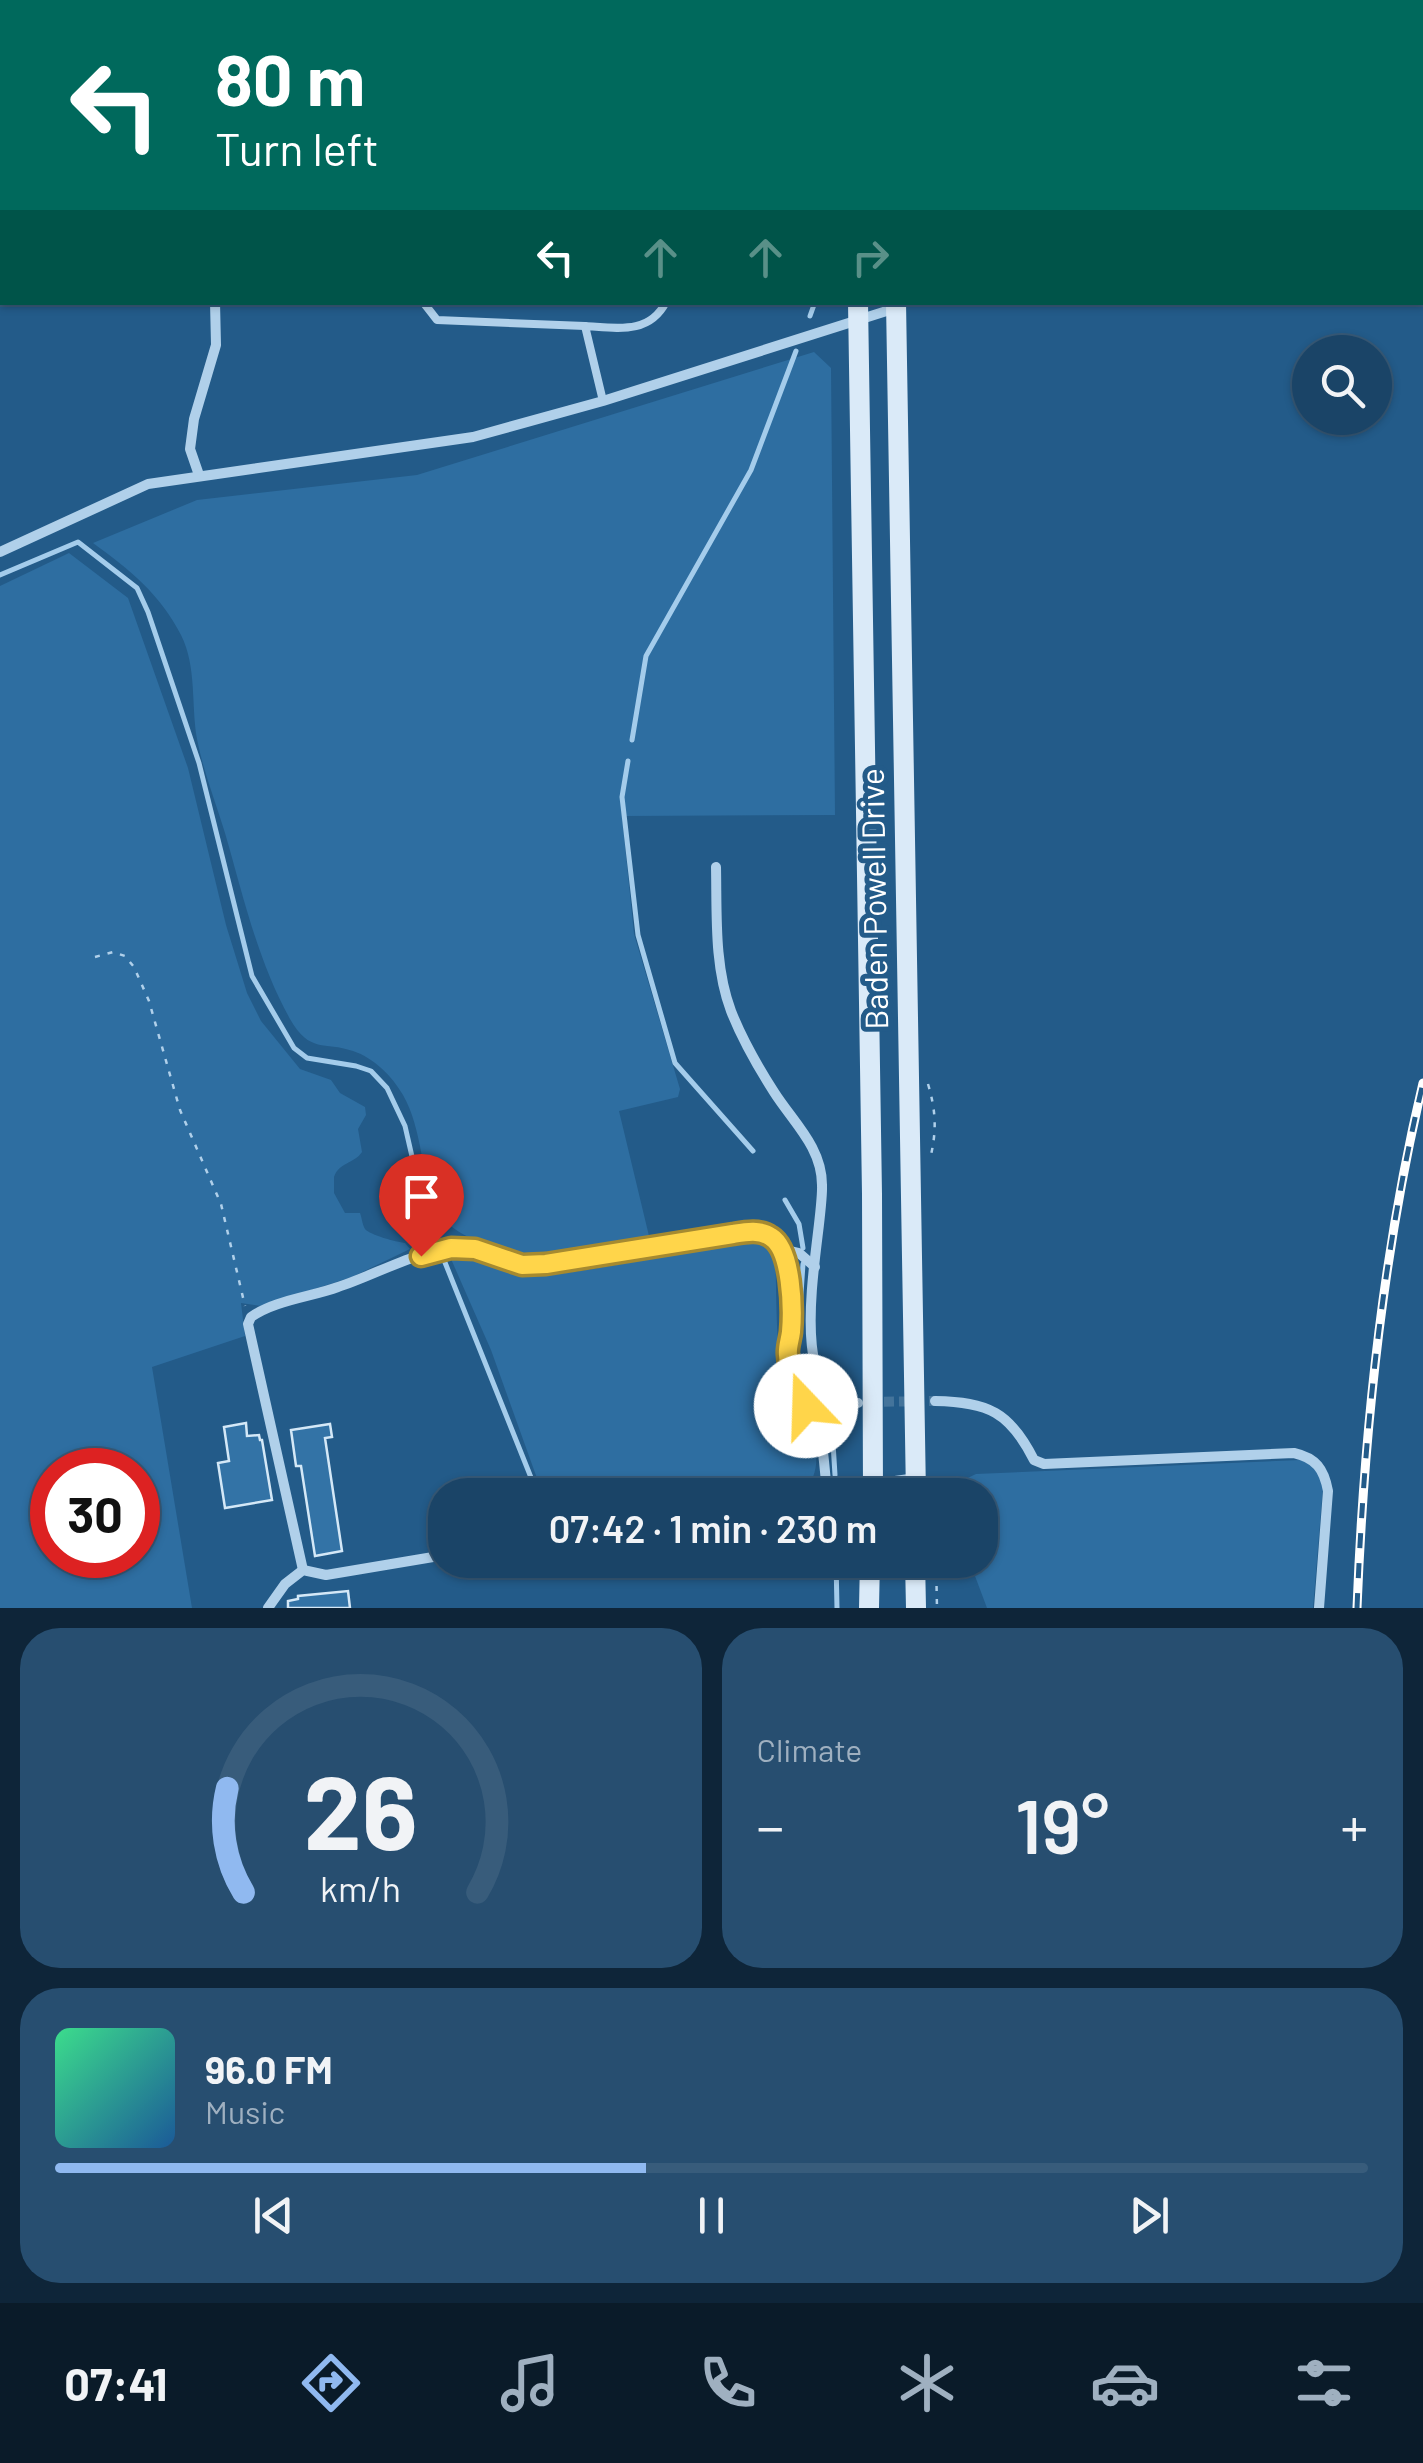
<!DOCTYPE html>
<meta charset="utf-8">
<style>
:root{--surface:#1a4467;--page:#274e70;--text:#f1f3f6;--muted:#9fb0c0;--line:#385c7b;--accent:#90b9f0}
body{margin:0;font-family:Barlow,sans-serif;background:var(--page);color:var(--text);height:100vh;display:flex;flex-direction:column;font-size:38px;white-space:nowrap}
*{box-sizing:border-box;margin:0}
p{font-size:32px;color:var(--muted)}
.icon{flex:none;width:55px;height:55px;fill:none;stroke:currentColor;stroke-width:2;stroke-linecap:round;stroke-linejoin:round}
.map{position:relative;height:1608px;overflow:hidden}
.details{display:flex;flex-direction:column;gap:20px;padding:20px;background:#0e2539;flex:1}
.details>*{flex:none}
.guide{position:absolute;left:0px;top:0px;width:1425px;height:305px;box-shadow:0 2px 8px #0004,0 0 0 2px var(--line);background:#00695c;color:#fff;overflow:hidden}
.tools{position:absolute;left:1292px;top:335px;display:grid;gap:20px}
.tools a{display:grid;place-items:center;width:100px;height:100px;border-radius:50%;background:var(--surface);box-shadow:0 2px 8px #0004,0 0 0 2px var(--line);font-size:50px}
.speed{position:absolute;left:30px;top:1448px;display:flex;gap:20px;font-size:50px;font-weight:700;text-align:center}
.speed>*{display:grid;place-content:center;width:130px;height:130px;border-radius:50%;background:var(--surface);box-shadow:0 2px 8px #0004,0 0 0 2px var(--line);line-height:1}
.speed .limit{border:15px solid #d22;background:#fff;color:#111}
.pin{position:absolute;display:grid;place-items:center;width:85px;height:85px;color:#fff;margin:-102px -42px;border-radius:50% 50% 50% 0;rotate:-45deg;box-shadow:0 0 10px #0007}
.pin .icon{rotate:45deg}
.me{position:absolute;width:110px;margin:-55px;rotate:339deg;stroke-linejoin:round;filter:drop-shadow(0 0 8px #0008)}
.turn{display:flex;align-items:center;gap:35px;height:210px;padding:0 50px;font-size:45px}
.turn .icon{width:130px;height:130px;stroke-width:2.5}
.turn b{display:block;font-size:70px;line-height:85px}
.lanes{display:flex;align-items:center;height:95px;padding:0 50px;background:#0003;justify-content:center;gap:50px;direction:ltr}
.lanes .off{opacity:.35}
.big{font-size:75px;font-weight:600;line-height:1.1}
.details .tile{flex:1;display:flex;flex-direction:column;justify-content:center;gap:15px;min-width:0;padding:0 35px;border-radius:40px;background:var(--page)}
.details .dial{align-items:center;gap:0}
.dial svg{height:260px;overflow:visible;fill:none;stroke:var(--line);stroke-width:7;stroke-linecap:round;text-anchor:middle}
.dial text{fill:var(--text);stroke:none}
.song{display:flex;align-items:center;gap:30px}
.cover{width:120px;height:120px;border-radius:15px;background:linear-gradient(135deg,hsl(150 70% 55%),hsl(210 70% 35%))}
.played{height:10px;border-radius:5px;background:linear-gradient(90deg,var(--accent) 45%,var(--line) 45%)}
.keys{display:flex;justify-content:space-around;direction:ltr}
.heat{display:flex;justify-content:space-between;align-items:center;font-size:55px;direction:ltr}
.details .tiles{flex:1;display:grid;gap:20px;grid-template-columns:1fr 1fr}
.tile:last-child{grid-column:span 2}
.trip{position:absolute;left:428px;top:1478px;width:570px;height:100px;border-radius:40px;background:var(--surface);box-shadow:0 2px 8px #0004,0 0 0 2px var(--line);font-weight:600;line-height:100px;text-align:center}
.tabs{display:flex;height:160px;justify-content:space-around;align-items:center;background:#0a1b29;color:var(--muted)}
.tabs .icon{width:70px;height:70px}
.tabs .on{color:var(--accent)}
.tabs b{font-size:45px;color:var(--text)}
.map>svg:first-child{display:block}
</style>
<div class="map">
<svg width="1423" height="1608" viewBox="0 0 1423 1608">
<rect width="100%" height="100%" fill="#235b89"/>
<g fill="#2e6ea1" fill-rule="evenodd">
<path d="M814 352 831 368 835 815 622 816 634 934 680 1089 678 1097 619 1111 649 1236C622 1241 562 1257 538 1254 507 1252 452 1240 438 1210 420 1174 423 1130 403 1095 392 1076 374 1058 353 1051 324 1041 310 1054 290 1019 258 962 243 895 225 833 216 803 203 771 197 739 191 705 197 667 181 635 161 595 129 569 93 543L197 500 417 475Z"/>
<path d="M69 553 128 598 188 768 226 925 247 993 261 1021 300 1069 331 1080 340 1093 365 1107 366 1115 358 1129 362 1152C354 1164 339 1162 334 1177V1193L345 1213H360C362 1218 362 1224 365 1229 370 1235 396 1242 405 1243L410 1249 352 1277 261 1306 241 1303 245 1336 152 1367 192 1608H0V586ZM52 1470H138V1555H52Z"/>
<path d="M753 1238C764 1240 772 1244 775 1256 777 1285 775 1350 783 1374 793 1405 827 1442 813 1477L702 1495H543L491 1350 451 1259C482 1253 510 1279 540 1276 611 1269 682 1251 753 1238Z"/>
<path d="M1300 1460C1314 1464 1319 1473 1323 1487L1313 1608H987L969 1560H980V1495H947L953 1485 976 1474Z"/>
</g>
<g fill="none" stroke-linecap="round" stroke-linejoin="round">
<g stroke="#a4cceb" stroke-width="5">
<polyline points="790,0 791,2"/>
<polyline points="810,316 815,302"/>
<polyline points="0,575 78,542 137,588 148,612 199,763 252,976 294,1048 307,1058 356,1066 371,1071 387,1088 405,1126 419,1187 429,1207 432,1230"/>
<polyline points="632,740 646,656 751,470 796,351"/>
<polyline points="628,761 622,797 638,935 675,1063 753,1151"/>
<polyline points="785,1200 799,1224 803,1248"/>
<polyline points="444,1260 538,1495"/>
<polyline points="803,1264 796,1367 832,1427 835,1475"/>
<polyline points="572,1560 597,1575 615,1577 763,1560 819,1560"/>
<polyline points="836,1560 837,1608"/>
</g>
</g>
<g fill="#3373a6" stroke="#d4e8f7" stroke-width="2.5">
<polygon points="246,1423 247,1436 259,1435 260,1440 262,1440 272,1500 225,1508 218,1463 229,1461 224,1427"/>
<polygon points="330,1424 332,1437 325,1438 342,1551 315,1556 301,1466 296,1466 291,1430"/>
<polygon points="348,1591 350,1608 288,1608 288,1601 298,1599 298,1596"/>
</g>
<g fill="none" stroke-linecap="round" stroke-linejoin="round">
<polyline stroke="#44749b" stroke-width="10" stroke-dasharray="10 5" stroke-linecap="butt" points="869,1402 935,1401"/>
<g stroke="#b0d0ea" stroke-width="2.5" stroke-dasharray="5 8" stroke-linecap="butt">
<polyline points="95,957 113,952 125,956 134,967 149,1001 180,1110 221,1204 245,1306"/>
<path d="M928 1084C936 1111 937 1131 930 1159"/>
<polyline points="936,1560 937,1608"/>
</g>
<g stroke="#b0d0ea" stroke-width="8">
<polyline points="423,302 437,320 585,326"/>
<path d="M603 401 585 326C617 328 649 335 666 302"/>
</g>
<g stroke="#b0d0ea" stroke-width="10">
<polyline points="257,0 259,2"/>
<polyline points="199,475 190,449 194,419 216,345 215,302"/>
<polyline points="0,552 148,484 473,437 603,401 896,308"/>
<path d="M716 867C717 914 714 966 731 1011 742 1039 758 1067 774 1092 793 1122 822 1147 822 1185 824 1232 778 1404 858 1403"/>
<polyline points="782,1249 799,1253 815,1267"/>
<path d="M935 1401C988 1402 1010 1412 1034 1460L1044 1464 1294 1453C1316 1458 1324 1469 1328 1491L1319 1608"/>
<polyline points="797,1495 916,1478"/>
<path d="M303 1570 248 1324 251 1317C275 1300 311 1297 338 1287 373 1276 420 1249 455 1248 488 1247 510 1265 546 1264L745 1232C817 1236 778 1330 791 1374 796 1391 808 1406 816 1422 824 1441 824 1469 827 1490"/>
<polyline points="268,1608 285,1584 303,1570 326,1575 445,1555"/>
</g>
<g stroke="#daeaf8" stroke-width="20">
<polyline points="854,0 854,2"/>
<polyline points="892,0 892,2"/>
<polyline points="858,302 872,1194 873,1495"/>
<polyline points="896,302 916,1495"/>
<polyline points="915,1560 916,1608"/>
<polyline points="869,1608 870,1560"/>
</g>
<defs>
<path id="rail" d="M1357 1608C1364 1432 1382 1255 1423 1083"/>
</defs>
<use href="#rail" stroke="#fff" stroke-width="9"/>
<use href="#rail" stroke="#235b89" stroke-width="5" stroke-dasharray="15" stroke-linecap="butt"/>
</g>
<g fill="none" stroke-linecap="round" stroke-linejoin="round">
<defs>
<path id="route" d="M421 1256 451 1248 475 1249 522 1265 546 1264 733 1234C745 1232 760 1229 771 1237 792 1250 793 1309 791 1332 790 1340 787 1348 788 1355 789 1374 798 1390 806 1406"/>
</defs>
<use href="#route" stroke="#a68a30" stroke-width="25"/>
<use href="#route" stroke="#ffd54a" stroke-width="18"/>
</g>
<g text-anchor="middle" stroke-width="10" stroke-linejoin="round" paint-order="stroke">
<g font-size="32" fill="#fff" stroke="#235b89">
<text transform="translate(875 899) rotate(-91)" y="11">Baden Powell Drive</text>
</g>
</g>
</svg>
<div class="tools">
<a><svg class="icon" aria-label="search" viewBox="0 0 24 24"><circle cx="10" cy="10" r="6"/><path d="M15 15l6 6"/></svg></a>
</div>
<div class="speed"><div class="limit">30</div></div>
<div class="pin" style="left:421px;top:1256px;background:#d93025"><svg class="icon" aria-label="arrive" viewBox="0 0 24 24"><path d="M6 21V4h12l-3 4 3 4H6"/></svg></div>
<svg class="me" style="left:806px;top:1406px" viewBox="-20 -20 40 40"><circle r="19" fill="#fff"/><path d="M0-13L10 11 0 6-10 11z" fill="#ffd54a"/></svg>
<div class="trip">07:42 · 1 min · 230 m</div>
<div class="guide">
<div class="turn"><svg class="icon" aria-label="left" viewBox="0 0 24 24"><path d="M17 20v-9H6M10 6l-5 5 5 5"/></svg><div><b>80 m</b>Turn left</div></div>
<div class="lanes"><svg class="icon" aria-label="left" viewBox="0 0 24 24"><path d="M17 20v-9H6M10 6l-5 5 5 5"/></svg><svg class="icon off" aria-label="ahead" viewBox="0 0 24 24"><path d="M12 20V5M6 11l6-6 6 6"/></svg><svg class="icon off" aria-label="ahead" viewBox="0 0 24 24"><path d="M12 20V5M6 11l6-6 6 6"/></svg><svg class="icon off" aria-label="right" viewBox="0 0 24 24"><path d="M7 20v-9h11M14 6l5 5-5 5"/></svg></div>
</div>
</div>
<section class="details">
<div class="tiles">
<div class="tile dial"><svg viewBox="0 0 100 80">
<path d="M14 69A42 42 0 1 1 86 69"/>
<path d="M14 69A42 42 0 0 1 9 37" stroke="#90b9f0"/>
<text x="50" y="56" font-size="32" font-weight="700">26</text>
<text x="50" y="72" font-size="11">km/h</text>
</svg></div>
<div class="tile"><p>Climate</p>
<div class="heat"><a>−</a><b class="big">19°</b><a>+</a></div>
</div>
<div class="tile">
<div class="song"><i class="cover"></i><div><b>96.0 FM</b><p>Music</p></div></div>
<div class="played"></div>
<div class="keys"><svg class="icon" aria-label="previous" viewBox="0 0 24 24"><path d="M18 5L8 12l10 7zM5 5v14"/></svg><svg class="icon" aria-label="pause" viewBox="0 0 24 24"><path d="M8 5v14M16 5v14"/></svg><svg class="icon" aria-label="next" viewBox="0 0 24 24"><path d="M6 5l10 7-10 7zM19 5v14"/></svg></div>
</div>
</div>
</section>
<nav class="tabs">
<b>07:41</b>
<svg class="icon on" aria-label="directions" viewBox="0 0 24 24"><path d="M12 3l9 9-9 9-9-9zM9 14v-3h6M13 9l2 2-2 2"/></svg>
<svg class="icon" aria-label="music" viewBox="0 0 24 24"><path d="M9 18V5l10-2v13"/><circle cx="6" cy="18" r="3"/><circle cx="16" cy="16" r="3"/></svg>
<svg class="icon" aria-label="phone" viewBox="0 0 24 24"><path d="M5 4h4l2 5-3 2q2 4 5 5l2-3 5 2v4C11 20 4 13 5 4z"/></svg>
<svg class="icon" aria-label="climate" viewBox="0 0 24 24"><path d="M12 3v18M4 7l16 10M4 17L20 7"/></svg>
<svg class="icon" aria-label="car" viewBox="0 0 24 24"><path d="M5 17H2v-5l4-1 3-4h7l3 4 3 1v5h-3M9 17h6M6 11h13"/><circle cx="7" cy="17" r="2"/><circle cx="17" cy="17" r="2"/></svg>
<svg class="icon" aria-label="filters" viewBox="0 0 24 24"><path d="M4 7h16M4 17h16"/><circle cx="9" cy="7" r="2"/><circle cx="15" cy="17" r="2"/></svg>
</nav>
